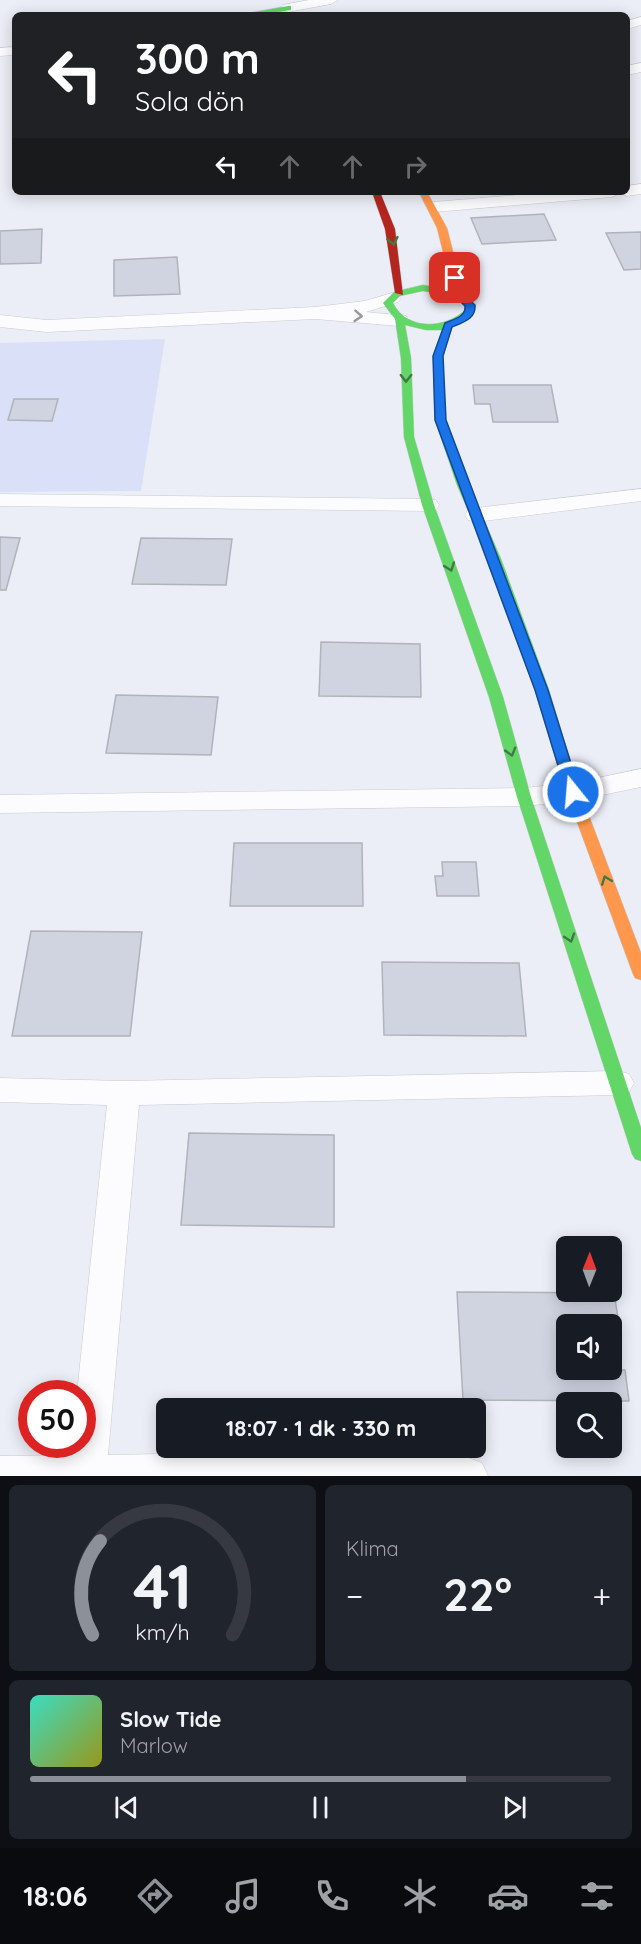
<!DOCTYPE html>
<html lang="tr">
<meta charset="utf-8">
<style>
:root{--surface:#171b24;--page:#20242c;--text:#f1f3f6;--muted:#9ea1a6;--line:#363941;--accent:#8c9099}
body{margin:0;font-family:Quicksand,sans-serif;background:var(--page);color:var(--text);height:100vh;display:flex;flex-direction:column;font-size:22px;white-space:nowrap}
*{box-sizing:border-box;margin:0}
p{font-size:20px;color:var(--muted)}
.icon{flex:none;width:33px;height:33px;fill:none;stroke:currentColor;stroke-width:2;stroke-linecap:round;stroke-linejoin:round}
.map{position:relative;height:1476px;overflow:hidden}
.sheet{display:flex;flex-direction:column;gap:9px;padding:9px;background:#0d0f14;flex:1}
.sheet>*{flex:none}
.banner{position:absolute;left:12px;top:12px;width:618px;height:183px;border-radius:9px;box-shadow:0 3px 15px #0003;background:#202124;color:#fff;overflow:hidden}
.needle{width:39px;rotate:1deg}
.controls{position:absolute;left:556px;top:1236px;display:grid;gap:12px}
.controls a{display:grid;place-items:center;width:66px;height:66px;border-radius:9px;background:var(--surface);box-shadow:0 3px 15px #0003;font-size:30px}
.speed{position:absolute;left:18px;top:1380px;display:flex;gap:12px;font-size:30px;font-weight:700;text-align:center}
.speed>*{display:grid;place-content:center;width:78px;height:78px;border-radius:50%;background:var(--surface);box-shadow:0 3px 15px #0003;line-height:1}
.speed .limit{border:9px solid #d22;background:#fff;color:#111}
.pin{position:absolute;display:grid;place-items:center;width:51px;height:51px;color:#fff;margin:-26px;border-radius:12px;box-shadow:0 3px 9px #0006}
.me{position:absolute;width:66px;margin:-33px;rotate:343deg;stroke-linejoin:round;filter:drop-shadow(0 0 4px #0008)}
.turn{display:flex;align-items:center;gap:21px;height:126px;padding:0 24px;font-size:27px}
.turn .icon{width:78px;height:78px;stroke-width:2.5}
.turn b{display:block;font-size:42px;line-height:51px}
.lanes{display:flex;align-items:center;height:57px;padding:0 24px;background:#0003;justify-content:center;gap:30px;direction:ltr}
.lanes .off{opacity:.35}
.big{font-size:45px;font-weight:700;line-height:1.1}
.sheet .widget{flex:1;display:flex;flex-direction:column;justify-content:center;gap:9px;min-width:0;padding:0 21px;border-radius:9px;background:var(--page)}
.sheet .dial{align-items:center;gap:0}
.dial svg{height:156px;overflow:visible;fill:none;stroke:var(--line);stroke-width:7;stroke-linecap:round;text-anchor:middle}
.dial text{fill:var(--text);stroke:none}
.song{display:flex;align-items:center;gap:18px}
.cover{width:72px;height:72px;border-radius:9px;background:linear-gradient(135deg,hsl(170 70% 55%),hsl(60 70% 35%))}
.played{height:6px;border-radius:3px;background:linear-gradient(90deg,var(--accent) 75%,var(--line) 75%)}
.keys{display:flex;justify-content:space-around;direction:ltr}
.heat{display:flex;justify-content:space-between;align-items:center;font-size:33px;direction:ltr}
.sheet .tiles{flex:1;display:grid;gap:9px;grid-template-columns:1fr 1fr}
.widget:last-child{grid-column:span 2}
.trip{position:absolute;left:156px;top:1398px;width:330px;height:60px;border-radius:9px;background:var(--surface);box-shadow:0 3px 15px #0003;font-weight:700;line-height:60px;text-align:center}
.dock{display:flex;height:96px;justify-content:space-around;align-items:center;background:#090b0e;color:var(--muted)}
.dock .icon{width:42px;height:42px}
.dock .current{color:var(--accent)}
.dock b{font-size:27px;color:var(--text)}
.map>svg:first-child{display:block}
</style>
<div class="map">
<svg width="641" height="1476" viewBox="0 0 641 1476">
<rect width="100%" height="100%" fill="#ebeef6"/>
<polygon fill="#d9e0f7" points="165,339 141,491 0,492 0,343"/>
<g fill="#d0d4e1" stroke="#b1b3b9" stroke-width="1.5">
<polygon points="544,214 556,240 482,244 471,218"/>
<polygon points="42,229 41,263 0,264 0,231"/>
<polygon points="641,232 641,269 624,270 606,233"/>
<polygon points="177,257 180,294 114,296 114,260"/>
<polygon points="473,385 551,385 558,422 493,422 490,404 475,404"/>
<polygon points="14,399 58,399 52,421 8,420"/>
<polygon points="0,537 20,538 6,590 0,590"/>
<polygon points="141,538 232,539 226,585 132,584"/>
<polygon points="321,642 420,644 421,697 319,696"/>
<polygon points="116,695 218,697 211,755 106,753"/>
<polygon points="234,843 362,843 363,906 230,906"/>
<polygon points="442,862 476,862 479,896 437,896 435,876 443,876"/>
<polygon points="31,931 142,932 130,1036 12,1036"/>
<polygon points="382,962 519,963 526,1036 384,1035"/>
<polygon points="189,1133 334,1135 334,1227 181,1225"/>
<polygon points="457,1292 614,1293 619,1324 567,1324 567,1370 625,1370 629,1401 463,1400"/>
</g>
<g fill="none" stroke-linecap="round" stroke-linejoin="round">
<defs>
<g id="street">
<polygon points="309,0 338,0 331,4 288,12 281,8 283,5"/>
<polygon points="641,17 641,25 627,29 627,21"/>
<polygon points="15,47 15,55 0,56 0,48"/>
<polygon points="641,63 641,72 627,75 627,66"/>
<polygon points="641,184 641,194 627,196 620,193 612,197 434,212 426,207 434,202 553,192 627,192 627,186"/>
<polygon points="392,293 398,294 401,298 398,302 366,312 406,316 408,320 406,324 399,326 315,319 47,332 0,327 0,315 47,320 315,307 365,301"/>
<polygon points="641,489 641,501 476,522 468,520 465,515 468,510 476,508"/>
<polygon points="0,494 428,499 436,500 439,505 436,510 428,511 0,506"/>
<polygon points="641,769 641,787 573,801 524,806 0,813 0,795 524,788 573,783"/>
<polygon points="618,1071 629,1074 634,1083 629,1092 618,1095 139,1105 108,1455 268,1452 469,1458 482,1463 488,1476 0,1476 0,1456 70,1455 71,1444 82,1444 82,1394 77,1394 107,1105 0,1102 0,1078 124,1081"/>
</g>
<g id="fast">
<polygon points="288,6 291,6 291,10 255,15 250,13"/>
<path d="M423 285 458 291 475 305C475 317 463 324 452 327L443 356 445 420 469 485 501 559 549 690 568 753 566 756 561 757 554 753 535 690 489 559 457 485 435 420 433 356 442 330H426L405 325 411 358 414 437 434 505 503 697 531 797 641 1128V1161L635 1159 632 1154 517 797 489 697 422 505 404 437 401 358 395 319 383 303 394 292ZM423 291 452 295 465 306V310C445 329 407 331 393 303L400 296Z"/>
</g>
<g id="slow">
<polygon points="419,192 427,192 447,228 464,295 462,297 454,295 437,228"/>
<polygon points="561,749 568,753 580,792 641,953 641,980 635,978 633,974 566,792 554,753"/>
</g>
<polygon id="jam" points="372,192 380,192 395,229 403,295 395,293 385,229"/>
</defs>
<use href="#street" stroke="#c7cad0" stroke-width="1"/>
<use href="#fast" stroke="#c7cad0" stroke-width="1"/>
<use href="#slow" stroke="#c7cad0" stroke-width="1"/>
<use href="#jam" stroke="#c7cad0" stroke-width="1"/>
<use href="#street" fill="#fcfcfe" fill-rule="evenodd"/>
<use href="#fast" fill="#63d668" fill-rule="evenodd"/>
<use href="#slow" fill="#ff974d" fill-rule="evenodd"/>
<use href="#jam" fill="#b3261e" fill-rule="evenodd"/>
</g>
<defs><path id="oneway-chevron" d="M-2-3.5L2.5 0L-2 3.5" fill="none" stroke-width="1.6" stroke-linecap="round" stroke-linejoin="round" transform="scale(1.5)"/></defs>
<g stroke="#3f7a45">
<use href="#oneway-chevron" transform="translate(393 241) rotate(78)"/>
<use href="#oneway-chevron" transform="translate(406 378) rotate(90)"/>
<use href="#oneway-chevron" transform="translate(450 567) rotate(70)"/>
<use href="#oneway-chevron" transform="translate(511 752) rotate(74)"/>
<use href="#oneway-chevron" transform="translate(606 880) rotate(-111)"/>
<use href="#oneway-chevron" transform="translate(570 938) rotate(72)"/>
</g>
<use stroke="#97989b" href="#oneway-chevron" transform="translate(358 316) rotate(4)"/>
<path fill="#1a73e8" stroke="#114b97" stroke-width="1.5" d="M451 275 459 278 463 294 475 305C476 319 464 322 452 327L443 356 446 420 548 690 580 792 573 797 566 792 535 690 435 420 433 356 445 323C454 319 466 317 465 306L454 295Z"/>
</svg>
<div class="controls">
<a><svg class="needle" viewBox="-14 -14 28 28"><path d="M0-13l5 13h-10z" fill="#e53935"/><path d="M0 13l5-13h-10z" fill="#9ea1a6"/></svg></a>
<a><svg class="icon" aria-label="sound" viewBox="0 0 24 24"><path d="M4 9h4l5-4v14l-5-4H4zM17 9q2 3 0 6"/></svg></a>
<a><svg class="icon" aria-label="search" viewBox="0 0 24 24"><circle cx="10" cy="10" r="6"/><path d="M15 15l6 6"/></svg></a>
</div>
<div class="speed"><div class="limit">50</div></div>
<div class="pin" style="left:455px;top:278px;background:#d93025"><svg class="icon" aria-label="arrive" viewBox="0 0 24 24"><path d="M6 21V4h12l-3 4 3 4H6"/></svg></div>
<svg class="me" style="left:573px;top:792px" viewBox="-20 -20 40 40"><circle r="17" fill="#1a73e8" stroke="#fff" stroke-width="3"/><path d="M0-11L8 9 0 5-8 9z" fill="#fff"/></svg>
<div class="trip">18:07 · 1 dk · 330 m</div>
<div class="banner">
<div class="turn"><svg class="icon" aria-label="left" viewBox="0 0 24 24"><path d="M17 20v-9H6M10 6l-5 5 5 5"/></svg><div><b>300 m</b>Sola dön</div></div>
<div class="lanes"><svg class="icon" aria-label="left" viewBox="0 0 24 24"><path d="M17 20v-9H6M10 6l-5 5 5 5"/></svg><svg class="icon off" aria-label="ahead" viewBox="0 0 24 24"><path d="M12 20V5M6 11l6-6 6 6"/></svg><svg class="icon off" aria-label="ahead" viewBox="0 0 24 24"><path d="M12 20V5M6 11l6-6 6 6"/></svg><svg class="icon off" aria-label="right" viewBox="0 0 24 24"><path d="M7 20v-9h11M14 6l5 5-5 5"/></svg></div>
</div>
</div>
<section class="sheet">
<div class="tiles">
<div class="widget dial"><svg viewBox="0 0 100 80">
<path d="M14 69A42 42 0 1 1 86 69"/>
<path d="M14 69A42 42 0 0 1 18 21" stroke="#8c9099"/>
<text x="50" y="56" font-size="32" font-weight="700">41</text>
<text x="50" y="72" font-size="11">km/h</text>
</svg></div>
<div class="widget"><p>Klima</p>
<div class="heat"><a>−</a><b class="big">22°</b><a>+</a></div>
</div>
<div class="widget">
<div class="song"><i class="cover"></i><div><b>Slow Tide</b><p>Marlow</p></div></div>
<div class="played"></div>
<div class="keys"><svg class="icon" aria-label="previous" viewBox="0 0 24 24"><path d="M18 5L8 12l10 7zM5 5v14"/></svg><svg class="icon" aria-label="pause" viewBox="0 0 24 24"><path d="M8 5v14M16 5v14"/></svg><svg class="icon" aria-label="next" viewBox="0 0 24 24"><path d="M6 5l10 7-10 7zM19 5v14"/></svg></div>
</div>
</div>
</section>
<nav class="dock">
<b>18:06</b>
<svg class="icon current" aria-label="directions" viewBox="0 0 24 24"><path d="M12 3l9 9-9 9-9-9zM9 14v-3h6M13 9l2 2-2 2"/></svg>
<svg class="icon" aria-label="music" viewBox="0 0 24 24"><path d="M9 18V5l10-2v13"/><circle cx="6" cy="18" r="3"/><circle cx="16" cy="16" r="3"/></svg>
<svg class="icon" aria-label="phone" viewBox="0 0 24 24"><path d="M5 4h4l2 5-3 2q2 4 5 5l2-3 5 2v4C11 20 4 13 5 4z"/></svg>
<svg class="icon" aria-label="climate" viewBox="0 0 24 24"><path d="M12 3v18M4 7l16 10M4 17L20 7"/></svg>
<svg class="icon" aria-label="car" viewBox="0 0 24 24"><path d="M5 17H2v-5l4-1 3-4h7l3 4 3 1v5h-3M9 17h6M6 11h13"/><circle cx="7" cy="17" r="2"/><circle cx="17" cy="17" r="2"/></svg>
<svg class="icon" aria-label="filters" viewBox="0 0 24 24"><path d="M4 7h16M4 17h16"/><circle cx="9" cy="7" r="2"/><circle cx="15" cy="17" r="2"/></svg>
</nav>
